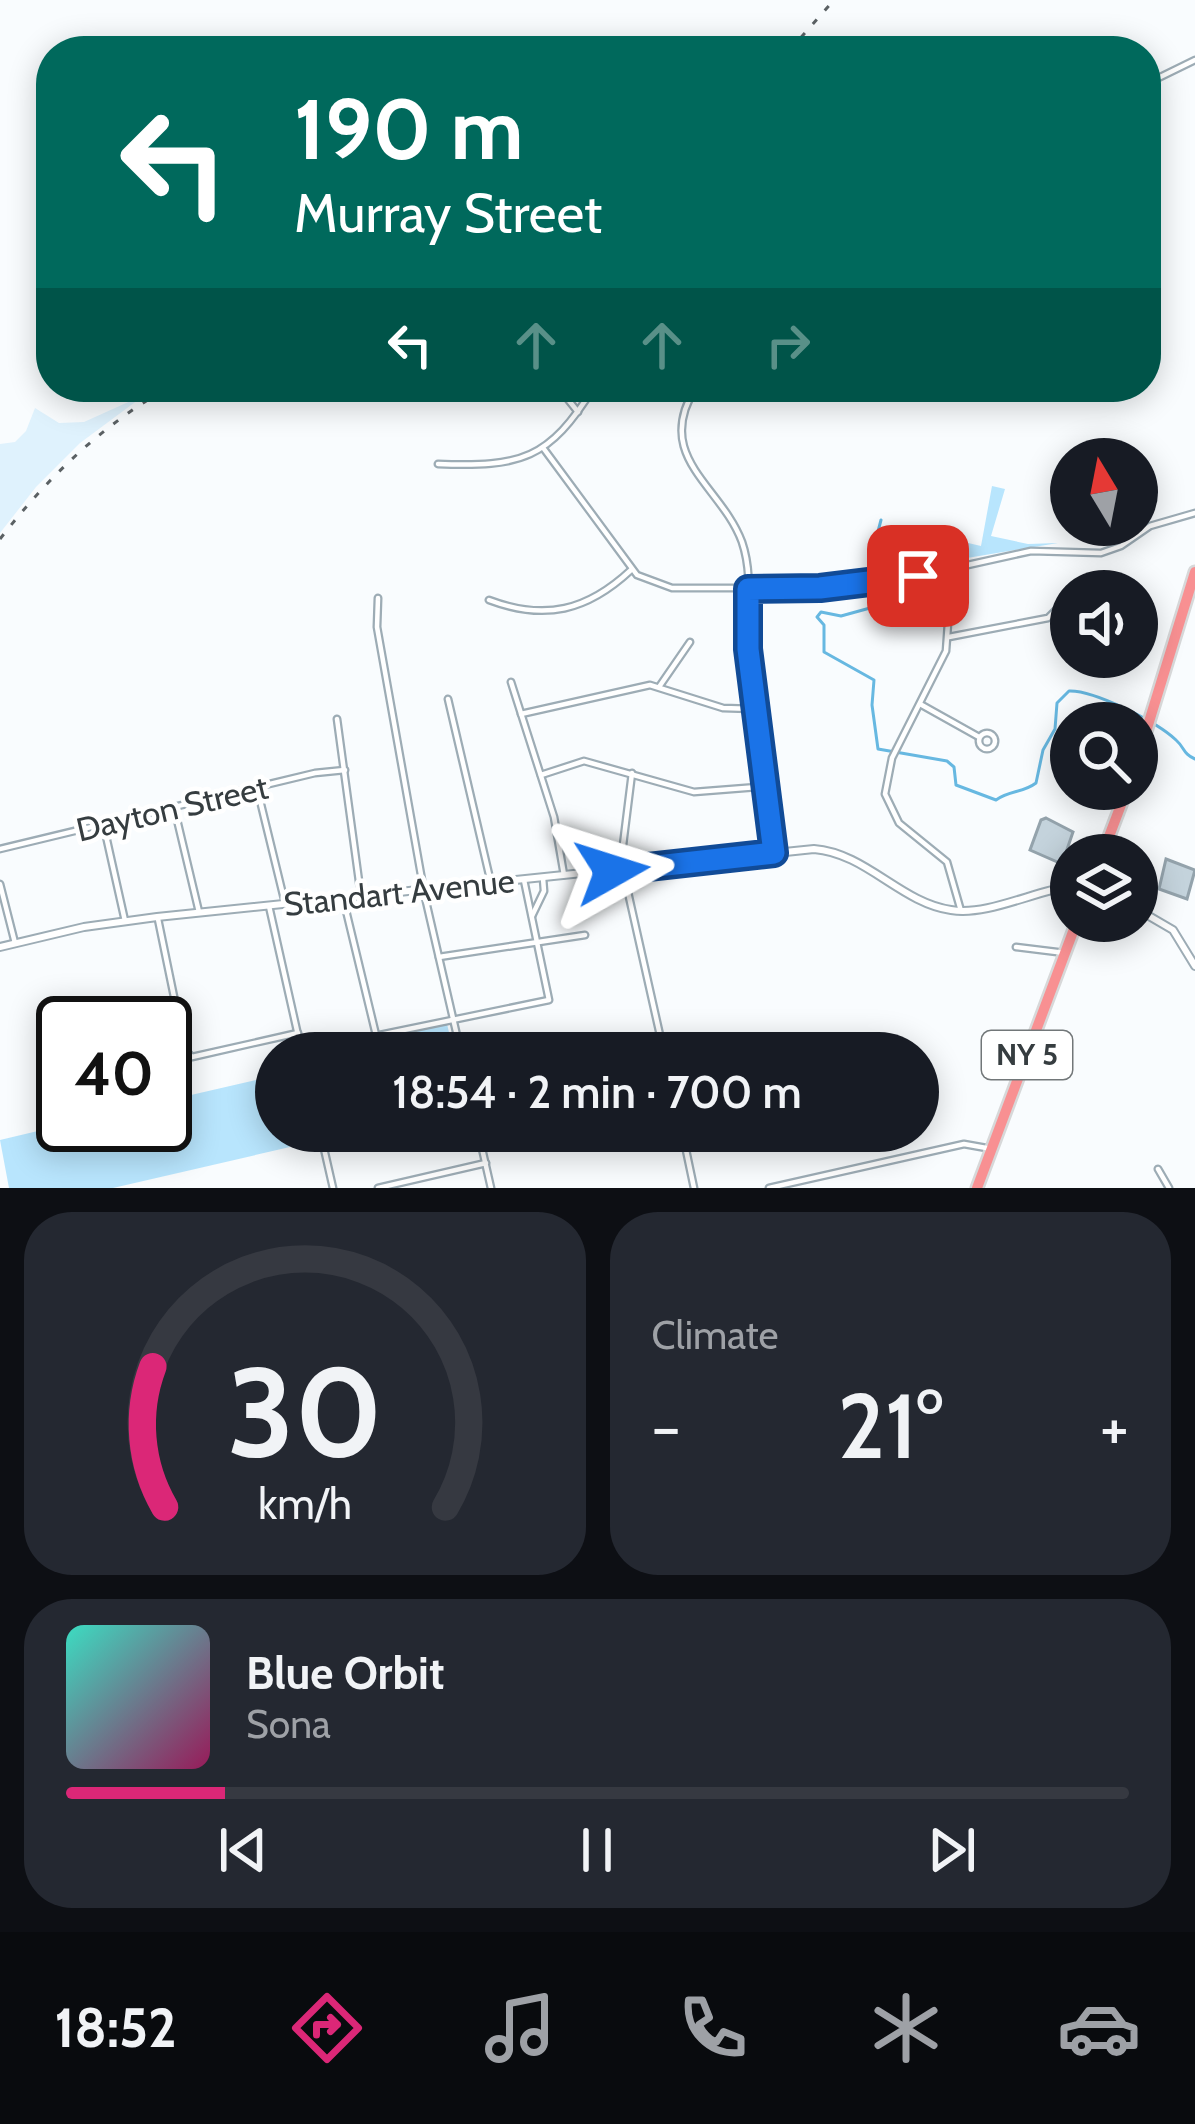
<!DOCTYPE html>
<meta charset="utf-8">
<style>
:root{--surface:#171b24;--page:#242831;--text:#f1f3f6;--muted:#9ea1a6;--line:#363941;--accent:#db2777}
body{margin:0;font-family:Cabin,sans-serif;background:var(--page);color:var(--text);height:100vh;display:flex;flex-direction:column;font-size:45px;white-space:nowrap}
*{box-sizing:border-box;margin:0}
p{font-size:39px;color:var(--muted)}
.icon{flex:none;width:66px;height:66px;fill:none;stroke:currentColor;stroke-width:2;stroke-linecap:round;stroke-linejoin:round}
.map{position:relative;height:1188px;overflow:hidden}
.side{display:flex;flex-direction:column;gap:24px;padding:24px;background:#0d0f14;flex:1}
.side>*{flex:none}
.guide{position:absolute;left:36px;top:36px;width:1125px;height:366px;border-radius:48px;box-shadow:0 6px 30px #0003;background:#00695c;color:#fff;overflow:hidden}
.needle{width:78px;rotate:350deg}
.tools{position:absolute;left:1050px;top:438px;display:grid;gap:24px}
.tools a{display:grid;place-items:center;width:108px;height:108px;border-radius:50%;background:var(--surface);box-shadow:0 6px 30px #0003;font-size:60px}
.speed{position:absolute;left:36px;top:996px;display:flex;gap:24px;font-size:60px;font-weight:700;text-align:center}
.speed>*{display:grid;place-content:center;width:156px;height:156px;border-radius:50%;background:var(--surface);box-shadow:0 6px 30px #0003;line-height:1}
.speed .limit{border:6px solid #111;border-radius:18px;background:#fff;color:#111}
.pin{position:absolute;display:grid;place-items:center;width:102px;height:102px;color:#fff;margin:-51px;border-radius:24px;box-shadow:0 6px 18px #0006}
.me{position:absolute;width:132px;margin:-66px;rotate:84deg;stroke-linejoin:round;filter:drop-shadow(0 0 9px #0008)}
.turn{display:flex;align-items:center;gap:42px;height:252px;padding:0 60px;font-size:54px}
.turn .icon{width:156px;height:156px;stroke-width:2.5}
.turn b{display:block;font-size:84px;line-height:102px}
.lanes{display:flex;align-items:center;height:114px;padding:0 60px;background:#0003;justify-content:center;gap:60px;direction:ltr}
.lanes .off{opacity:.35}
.big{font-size:90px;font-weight:600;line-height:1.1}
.side .widget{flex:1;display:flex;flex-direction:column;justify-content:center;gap:18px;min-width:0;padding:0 42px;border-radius:48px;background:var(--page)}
.side .dial{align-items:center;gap:0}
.dial svg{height:312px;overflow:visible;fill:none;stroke:var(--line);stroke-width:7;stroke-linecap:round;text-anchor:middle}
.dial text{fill:var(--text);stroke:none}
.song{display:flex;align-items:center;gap:36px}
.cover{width:144px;height:144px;border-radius:18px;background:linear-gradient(135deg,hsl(170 70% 55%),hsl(330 70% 35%))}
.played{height:12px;border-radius:6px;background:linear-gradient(90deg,var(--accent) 15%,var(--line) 15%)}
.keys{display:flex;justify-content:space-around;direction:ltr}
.heat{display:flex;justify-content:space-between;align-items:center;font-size:66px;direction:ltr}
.side .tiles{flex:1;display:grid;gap:24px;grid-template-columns:1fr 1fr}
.widget:last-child{grid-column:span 2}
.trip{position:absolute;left:255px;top:1032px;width:684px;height:120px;border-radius:60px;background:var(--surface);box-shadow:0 6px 30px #0003;font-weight:600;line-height:120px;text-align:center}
.tabs{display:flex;height:192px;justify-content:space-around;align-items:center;background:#090b0e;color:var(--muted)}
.tabs .icon{width:84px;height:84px}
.tabs .current{color:var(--accent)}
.tabs b{font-size:54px;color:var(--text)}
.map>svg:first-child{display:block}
</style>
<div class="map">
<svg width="1195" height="1188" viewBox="0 0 1195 1188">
<rect width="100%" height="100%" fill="#f9fcfe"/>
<polygon fill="#dff2fd" points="146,394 80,443 36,487 0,533 0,444 15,442 26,431 35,408 59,423 84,422"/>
<g fill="#b8e5fd">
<polygon points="992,486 1005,489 991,536 1028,544 1058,543 943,562 934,535 981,546"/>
<polygon points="447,1024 454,1053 312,1053"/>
<polygon points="273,1076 276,1131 286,1131 290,1147 113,1188 9,1188 0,1140 63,1125 165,1125 165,1101"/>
</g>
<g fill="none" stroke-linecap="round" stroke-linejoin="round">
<path stroke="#67b8e1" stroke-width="3" d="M881 520 870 562V608L841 616 821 612 817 617 824 625V652L874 680 872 705 878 749 947 761 954 767 956 785 996 800C1010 790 1023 793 1036 783L1043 750 1055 729 1057 703 1069 691C1094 690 1157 722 1176 740 1185 748 1183 754 1195 759"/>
</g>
<g fill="#c4d3dc" stroke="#94a3ac" stroke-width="3">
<polygon points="1046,818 1073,832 1062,864 1030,850 1041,820"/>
<polygon points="1166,859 1195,870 1187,899 1159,889"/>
</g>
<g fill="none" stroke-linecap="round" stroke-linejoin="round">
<defs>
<g id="minor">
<polyline points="1146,84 1195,60"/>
<polyline points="558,387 578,412"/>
<path d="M696 387C652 457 721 485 742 542 754 577 746 615 748 652 753 720 771 785 774 853"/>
<polyline points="544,449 637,575 672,588 821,588 918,576 1031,551 1101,553 1121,546 1150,526 1195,513"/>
<path d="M438 464C521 467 549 460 594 387"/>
<polyline points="938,572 948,623 946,651 892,758 885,794 899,823 947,862 961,911"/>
<polyline points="378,598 377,627 425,897 461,1053"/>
<path d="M489 600C545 621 587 611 631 570"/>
<polyline points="949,637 1048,618 1058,608"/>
<polyline points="511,682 554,817 564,875"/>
<polyline points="659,687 690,642"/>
<polyline points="448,699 491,883"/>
<polyline points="920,704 979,737"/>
<polyline points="521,714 650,685 723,708 754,709"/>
<polyline points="337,719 361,896"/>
<circle cx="987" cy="741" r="8"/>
<polyline points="632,773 621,861 664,1053"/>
<polyline points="541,775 584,761 694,792 769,786"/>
<polyline points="257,788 285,903"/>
<polyline points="174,807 199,912"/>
<polyline points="104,827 125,921"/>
<polyline points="0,849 315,773 345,770"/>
<polyline points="0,884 15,943"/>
<polyline points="343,898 376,1035"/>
<polyline points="269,906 302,1053"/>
<polyline points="532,916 544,891 543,878"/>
<polyline points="158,919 185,1050 192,1057 298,1033"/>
<polyline points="1016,947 1065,953"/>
<polyline points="439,957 585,935"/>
<polyline points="302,1051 549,1000 524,880"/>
<polyline points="320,1131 333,1188"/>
<polyline points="478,1131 491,1188"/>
<polyline points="682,1131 694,1188"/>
<polyline points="1158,1169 1169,1188"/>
<polyline points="378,1188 486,1163"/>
<polyline points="769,1188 964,1144 992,1149"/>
</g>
<g id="tertiary">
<polyline points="1137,909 1173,930 1195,966"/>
<path d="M0 947 84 927 157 917 814 849C866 853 901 903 951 910 988 916 1034 891 1071 886"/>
</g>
<g id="trunk">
<polyline points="1137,761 1195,572"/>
<polyline points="1102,855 1127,789"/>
<polyline points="977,1188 1077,921"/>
</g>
</defs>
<use href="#minor" stroke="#9dacb5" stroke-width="9"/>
<use href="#tertiary" stroke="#9dacb5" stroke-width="10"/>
<use href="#trunk" stroke="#d7d8d9" stroke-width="15"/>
<use href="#minor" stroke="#fff" stroke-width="4.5"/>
<use href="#tertiary" stroke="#fff" stroke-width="6"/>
<use href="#trunk" stroke="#f89092" stroke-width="10"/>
<g stroke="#5b6164" stroke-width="3" stroke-dasharray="6 12" stroke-linecap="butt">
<polyline points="789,51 834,0"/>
<path d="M0 539C48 477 101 426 169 387"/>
</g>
</g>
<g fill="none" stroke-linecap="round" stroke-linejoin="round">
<defs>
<polyline id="route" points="612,871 774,853 748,649 748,589 820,588 918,576"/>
</defs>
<use href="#route" stroke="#114b97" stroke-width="30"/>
<use href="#route" stroke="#1a73e8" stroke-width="21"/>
</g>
<g text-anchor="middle" stroke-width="9" stroke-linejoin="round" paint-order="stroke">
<rect fill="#fff" stroke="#727779" stroke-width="3" x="982" y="1031" width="90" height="48" rx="9"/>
<g font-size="30" font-weight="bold" fill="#363d40">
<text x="1027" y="1065">NY 5</text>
</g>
<g font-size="33" fill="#363d40" stroke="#fff">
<text transform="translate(172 808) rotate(-13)" y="12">Dayton Street</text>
<text transform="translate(399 892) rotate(-6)" y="12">Standart Avenue</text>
</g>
</g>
</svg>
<div class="tools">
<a><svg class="needle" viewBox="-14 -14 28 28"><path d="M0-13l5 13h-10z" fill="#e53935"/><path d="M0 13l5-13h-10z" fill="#9ea1a6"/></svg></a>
<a><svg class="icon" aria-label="sound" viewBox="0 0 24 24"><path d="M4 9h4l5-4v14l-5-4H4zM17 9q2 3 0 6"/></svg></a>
<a><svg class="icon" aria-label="search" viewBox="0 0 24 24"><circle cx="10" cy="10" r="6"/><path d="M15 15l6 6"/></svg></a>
<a><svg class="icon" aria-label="layers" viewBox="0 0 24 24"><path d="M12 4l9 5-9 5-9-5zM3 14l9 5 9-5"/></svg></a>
</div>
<div class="speed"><div class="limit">40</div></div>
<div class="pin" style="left:918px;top:576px;background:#d93025"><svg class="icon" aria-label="arrive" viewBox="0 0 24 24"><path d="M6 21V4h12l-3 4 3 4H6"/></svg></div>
<svg class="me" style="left:612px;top:871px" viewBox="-20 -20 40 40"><path d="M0-17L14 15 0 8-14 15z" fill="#1a73e8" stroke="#fff" stroke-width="4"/></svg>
<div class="trip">18:54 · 2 min · 700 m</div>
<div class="guide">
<div class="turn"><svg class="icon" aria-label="left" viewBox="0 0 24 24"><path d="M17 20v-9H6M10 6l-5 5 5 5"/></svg><div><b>190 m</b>Murray Street</div></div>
<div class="lanes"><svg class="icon" aria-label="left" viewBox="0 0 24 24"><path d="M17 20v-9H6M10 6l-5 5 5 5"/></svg><svg class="icon off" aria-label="ahead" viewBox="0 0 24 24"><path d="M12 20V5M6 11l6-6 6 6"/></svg><svg class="icon off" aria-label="ahead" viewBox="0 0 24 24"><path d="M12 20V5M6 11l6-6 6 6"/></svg><svg class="icon off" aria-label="right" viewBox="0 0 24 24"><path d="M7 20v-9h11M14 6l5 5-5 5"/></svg></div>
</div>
</div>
<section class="side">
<div class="tiles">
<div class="widget dial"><svg viewBox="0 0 100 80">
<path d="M14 69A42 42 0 1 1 86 69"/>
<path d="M14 69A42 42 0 0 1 11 33" stroke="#db2777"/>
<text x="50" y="56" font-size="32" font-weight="700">30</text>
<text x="50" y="72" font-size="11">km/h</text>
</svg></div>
<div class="widget"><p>Climate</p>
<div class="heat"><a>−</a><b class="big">21°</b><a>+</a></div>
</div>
<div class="widget">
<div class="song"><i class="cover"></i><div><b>Blue Orbit</b><p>Sona</p></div></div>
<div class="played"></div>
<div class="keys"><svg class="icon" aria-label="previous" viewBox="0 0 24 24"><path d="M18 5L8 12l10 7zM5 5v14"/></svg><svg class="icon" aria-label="pause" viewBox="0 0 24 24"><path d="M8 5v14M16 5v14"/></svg><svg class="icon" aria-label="next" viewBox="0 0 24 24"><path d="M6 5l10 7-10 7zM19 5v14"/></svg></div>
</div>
</div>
</section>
<nav class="tabs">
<b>18:52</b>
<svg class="icon current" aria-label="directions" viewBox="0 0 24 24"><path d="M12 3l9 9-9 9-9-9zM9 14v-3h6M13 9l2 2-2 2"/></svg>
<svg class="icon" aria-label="music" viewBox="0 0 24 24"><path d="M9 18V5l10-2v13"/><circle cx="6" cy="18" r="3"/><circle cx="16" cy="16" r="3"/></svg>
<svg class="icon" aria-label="phone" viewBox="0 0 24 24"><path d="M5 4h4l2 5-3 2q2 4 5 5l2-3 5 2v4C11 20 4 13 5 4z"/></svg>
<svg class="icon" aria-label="climate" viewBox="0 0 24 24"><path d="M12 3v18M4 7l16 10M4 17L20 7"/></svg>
<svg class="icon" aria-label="car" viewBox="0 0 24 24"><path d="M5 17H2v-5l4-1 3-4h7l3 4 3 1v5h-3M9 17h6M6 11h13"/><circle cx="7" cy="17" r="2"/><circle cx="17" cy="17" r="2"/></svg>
</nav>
